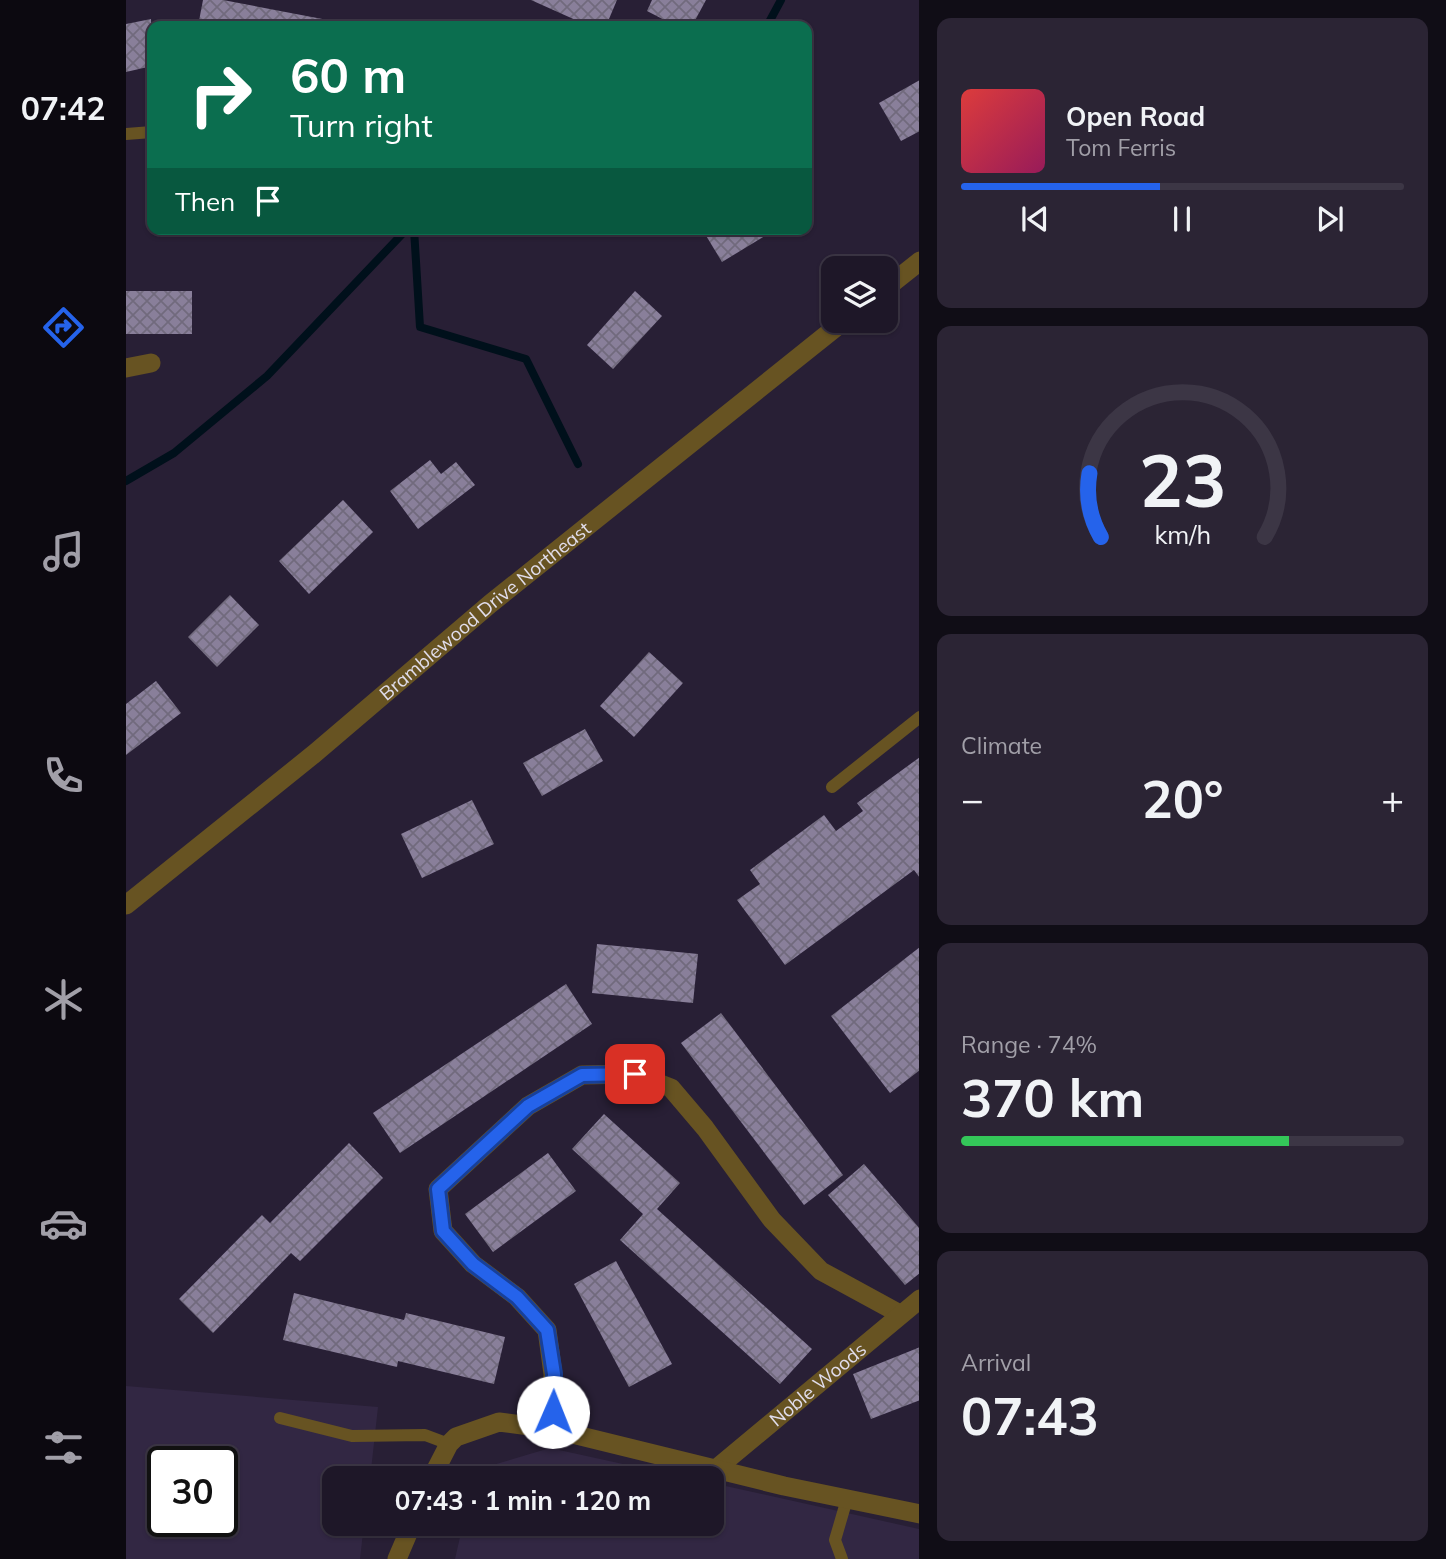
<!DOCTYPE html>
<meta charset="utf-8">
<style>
:root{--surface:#1e1728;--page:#2b2434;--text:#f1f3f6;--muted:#a19fa8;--line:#3c3645;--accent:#2563eb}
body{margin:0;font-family:Mulish,sans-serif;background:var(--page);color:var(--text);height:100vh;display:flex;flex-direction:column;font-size:26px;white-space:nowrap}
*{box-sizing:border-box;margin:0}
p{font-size:23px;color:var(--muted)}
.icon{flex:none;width:38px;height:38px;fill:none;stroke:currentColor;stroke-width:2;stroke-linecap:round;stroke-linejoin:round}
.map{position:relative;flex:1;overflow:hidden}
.drawer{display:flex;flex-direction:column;gap:18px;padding:18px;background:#100d16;width:527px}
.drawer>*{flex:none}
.guide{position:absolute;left:21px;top:21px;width:665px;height:214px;border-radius:14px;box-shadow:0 2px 5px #0004,0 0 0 2px var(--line);background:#0b6e4f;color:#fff;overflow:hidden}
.tools{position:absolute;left:695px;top:256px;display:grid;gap:14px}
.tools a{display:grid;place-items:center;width:77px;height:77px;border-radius:14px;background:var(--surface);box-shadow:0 2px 5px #0004,0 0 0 2px var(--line);font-size:35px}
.speed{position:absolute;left:21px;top:1446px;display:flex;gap:14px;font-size:35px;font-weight:700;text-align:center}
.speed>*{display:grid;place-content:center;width:91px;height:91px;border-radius:50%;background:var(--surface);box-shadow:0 2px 5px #0004,0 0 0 2px var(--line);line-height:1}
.speed .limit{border:4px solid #111;border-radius:10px;background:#fff;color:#111}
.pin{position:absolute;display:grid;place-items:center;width:60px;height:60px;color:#fff;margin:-30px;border-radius:14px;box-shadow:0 4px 10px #0006}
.me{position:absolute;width:77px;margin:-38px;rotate:1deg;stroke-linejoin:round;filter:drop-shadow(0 0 5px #0008)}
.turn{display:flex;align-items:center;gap:24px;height:147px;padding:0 28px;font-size:32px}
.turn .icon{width:91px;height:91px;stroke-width:2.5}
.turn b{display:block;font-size:49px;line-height:60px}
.then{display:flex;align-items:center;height:66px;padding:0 28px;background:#0003;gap:14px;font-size:26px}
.big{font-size:52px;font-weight:700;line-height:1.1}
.drawer .widget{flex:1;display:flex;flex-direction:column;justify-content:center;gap:10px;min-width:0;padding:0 24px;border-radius:14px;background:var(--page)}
.drawer .dial{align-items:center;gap:0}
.dial svg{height:182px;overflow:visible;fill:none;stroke:var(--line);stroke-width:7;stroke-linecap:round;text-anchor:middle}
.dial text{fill:var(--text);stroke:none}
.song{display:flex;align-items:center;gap:21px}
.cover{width:84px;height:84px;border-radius:10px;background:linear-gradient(135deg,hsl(0 70% 55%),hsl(330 70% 35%))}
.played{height:7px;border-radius:4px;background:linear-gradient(90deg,var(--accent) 45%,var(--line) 45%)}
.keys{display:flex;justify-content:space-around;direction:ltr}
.heat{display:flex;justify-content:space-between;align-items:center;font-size:38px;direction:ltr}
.charge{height:10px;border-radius:5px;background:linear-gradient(90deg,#34c759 74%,var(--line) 0)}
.trip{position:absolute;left:196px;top:1466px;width:402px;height:70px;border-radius:14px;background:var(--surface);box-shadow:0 2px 5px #0004,0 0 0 2px var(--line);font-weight:700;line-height:70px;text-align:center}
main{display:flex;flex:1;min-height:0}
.tab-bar{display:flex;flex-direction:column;width:126px;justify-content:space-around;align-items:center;background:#0c0910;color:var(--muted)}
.tab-bar .icon{width:49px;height:49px}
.tab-bar .active{color:var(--accent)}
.tab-bar b{font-size:32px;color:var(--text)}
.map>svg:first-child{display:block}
</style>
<main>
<nav class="tab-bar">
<b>07:42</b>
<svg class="icon active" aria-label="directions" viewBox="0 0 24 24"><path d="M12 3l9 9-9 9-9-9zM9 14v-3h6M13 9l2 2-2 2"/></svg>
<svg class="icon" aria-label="music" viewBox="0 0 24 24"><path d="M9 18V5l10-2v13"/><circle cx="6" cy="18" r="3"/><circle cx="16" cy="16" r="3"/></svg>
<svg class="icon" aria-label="phone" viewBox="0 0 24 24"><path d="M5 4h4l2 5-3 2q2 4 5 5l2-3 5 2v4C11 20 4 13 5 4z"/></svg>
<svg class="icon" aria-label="climate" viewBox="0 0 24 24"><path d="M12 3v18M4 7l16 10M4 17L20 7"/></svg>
<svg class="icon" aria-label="car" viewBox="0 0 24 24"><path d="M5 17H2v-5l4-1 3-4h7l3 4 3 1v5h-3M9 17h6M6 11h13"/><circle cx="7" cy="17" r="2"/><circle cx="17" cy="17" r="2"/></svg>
<svg class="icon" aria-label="filters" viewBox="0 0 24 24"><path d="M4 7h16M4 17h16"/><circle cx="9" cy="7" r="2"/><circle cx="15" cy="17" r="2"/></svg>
</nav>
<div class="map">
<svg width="794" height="1559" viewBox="0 0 794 1559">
<defs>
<pattern id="building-cross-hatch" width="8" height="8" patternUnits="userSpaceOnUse" patternTransform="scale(1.75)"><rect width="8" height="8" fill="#897f9a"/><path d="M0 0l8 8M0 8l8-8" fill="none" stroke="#716a7d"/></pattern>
</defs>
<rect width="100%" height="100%" fill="#281f35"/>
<g fill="#322743" fill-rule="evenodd">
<path d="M0 1386 252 1407 244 1479H208V1524H238L234 1559H0ZM37 1461H96V1521H37Z"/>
<polygon points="424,1448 565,1479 348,1479 350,1470"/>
<polygon points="586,1483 793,1529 793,1559 329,1559 337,1524 586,1524"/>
</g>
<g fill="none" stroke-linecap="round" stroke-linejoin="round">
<g stroke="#00101b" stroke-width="8">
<polyline points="641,26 655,0"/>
<polyline points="288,229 294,327 400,359 452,464"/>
<polyline points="0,481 48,453 141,376 281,229"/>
</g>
</g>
<g fill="url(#building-cross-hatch)">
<polygon points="77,0 97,0 233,26 72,26"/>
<polygon points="405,0 491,0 480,26 463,26"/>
<polygon points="526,0 580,0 566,26 550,26 521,11"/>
<polygon points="25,19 26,66 0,72 0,24"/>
<polygon points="794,80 794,131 775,141 753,103"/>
<polygon points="576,229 646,229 647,231 596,262"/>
<rect x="0" y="291" width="66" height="43"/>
<polygon points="509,291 536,316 487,369 461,345"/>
<polygon points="304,460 315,474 330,462 349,485 292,529 264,491"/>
<polygon points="217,500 247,532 183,594 153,561"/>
<polygon points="104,595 133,625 91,667 62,637"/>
<polygon points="523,652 557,683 508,737 474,706"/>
<polygon points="30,681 55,713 0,755 0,704"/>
<polygon points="459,729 477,761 416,796 397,763"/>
<polygon points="794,757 794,878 788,870 659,965 611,900 634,884 624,870 698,815 710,831 737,811 731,803"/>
<polygon points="346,800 368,844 296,878 275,834"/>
<polygon points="471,944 572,954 567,1003 466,993"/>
<polygon points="794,947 794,1070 764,1093 705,1016"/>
<polygon points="440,984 466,1024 274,1153 247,1113"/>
<polygon points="595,1013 717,1175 678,1205 555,1043"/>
<polygon points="478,1114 554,1183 531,1209 686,1349 654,1384 494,1240 517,1214 446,1149"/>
<polygon points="223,1143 257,1178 174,1261 165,1253 87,1333 53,1299 136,1215 144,1223"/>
<polygon points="422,1153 450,1191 367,1252 339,1214"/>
<polygon points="738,1164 794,1229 794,1273 779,1285 702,1195"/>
<polygon points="490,1261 546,1364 503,1387 448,1284"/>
<polygon points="168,1293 278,1320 280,1313 379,1337 368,1384 272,1361 271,1367 157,1340"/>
<polygon points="794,1347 794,1400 745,1419 727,1374"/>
</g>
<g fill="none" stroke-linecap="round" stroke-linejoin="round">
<g stroke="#675322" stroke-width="12">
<polyline points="0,134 26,132"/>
<polyline points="706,787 794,717"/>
<polyline points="154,1418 226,1436 299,1435 323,1444"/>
<polyline points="716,1559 709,1540 721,1499"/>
</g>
<g stroke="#675322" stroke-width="19">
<polyline points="760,288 794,261"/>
<polyline points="0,368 25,363"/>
<path id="s1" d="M0 905 188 754 364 604 719 320"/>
<polyline points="426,1429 427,1374 421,1330 391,1297 347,1264 317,1231 312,1189 402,1106 456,1075 509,1074 545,1088 579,1128 646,1220 695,1271 774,1314"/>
<path id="s2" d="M591 1468 794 1299"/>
<polyline points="305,1479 323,1444 330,1437 373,1422 426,1429 658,1486 794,1514"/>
<polyline points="271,1559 286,1524"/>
</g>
</g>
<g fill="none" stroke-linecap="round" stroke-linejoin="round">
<defs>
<polyline id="route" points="427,1412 428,1374 421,1330 391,1297 347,1264 317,1231 312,1189 402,1106 456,1075 509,1074"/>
</defs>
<use href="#route" stroke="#184099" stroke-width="18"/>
<use href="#route" stroke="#2563eb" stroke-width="12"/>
</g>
<g text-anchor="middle" stroke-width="7" stroke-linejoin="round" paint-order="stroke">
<g font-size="19" fill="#e1ddeb" stroke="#0f0b15">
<text dy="7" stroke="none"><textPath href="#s1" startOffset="464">Bramblewood Drive Northeast</textPath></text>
<text dy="7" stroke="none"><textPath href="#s2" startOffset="131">Noble Woods</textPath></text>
</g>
</g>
</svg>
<div class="tools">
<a><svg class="icon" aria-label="layers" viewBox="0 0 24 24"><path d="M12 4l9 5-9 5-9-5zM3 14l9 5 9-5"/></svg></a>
</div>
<div class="speed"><div class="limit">30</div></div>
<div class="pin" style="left:509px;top:1074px;background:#d93025"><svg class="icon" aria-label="arrive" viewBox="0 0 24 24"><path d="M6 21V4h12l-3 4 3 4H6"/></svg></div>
<svg class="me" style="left:427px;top:1412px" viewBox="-20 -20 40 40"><circle r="19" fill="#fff"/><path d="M0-13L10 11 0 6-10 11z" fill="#2563eb"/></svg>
<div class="trip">07:43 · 1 min · 120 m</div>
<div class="guide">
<div class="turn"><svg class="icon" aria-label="right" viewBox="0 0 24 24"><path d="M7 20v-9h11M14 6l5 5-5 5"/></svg><div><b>60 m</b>Turn right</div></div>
<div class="then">Then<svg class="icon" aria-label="arrive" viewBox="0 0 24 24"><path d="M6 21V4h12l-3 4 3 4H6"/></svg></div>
</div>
</div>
<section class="drawer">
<div class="widget">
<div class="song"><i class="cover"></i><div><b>Open Road</b><p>Tom Ferris</p></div></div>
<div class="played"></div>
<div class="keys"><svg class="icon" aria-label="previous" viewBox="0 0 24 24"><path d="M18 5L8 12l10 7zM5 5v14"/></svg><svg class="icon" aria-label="pause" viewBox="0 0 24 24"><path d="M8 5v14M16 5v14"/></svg><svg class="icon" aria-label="next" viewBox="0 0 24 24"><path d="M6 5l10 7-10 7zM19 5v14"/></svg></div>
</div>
<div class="widget dial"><svg viewBox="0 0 100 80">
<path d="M14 69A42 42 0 1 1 86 69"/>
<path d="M14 69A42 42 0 0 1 9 41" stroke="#2563eb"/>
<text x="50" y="56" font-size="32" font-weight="700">23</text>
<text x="50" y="72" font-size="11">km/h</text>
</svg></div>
<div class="widget"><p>Climate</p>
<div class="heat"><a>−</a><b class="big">20°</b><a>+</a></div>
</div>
<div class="widget"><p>Range · 74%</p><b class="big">370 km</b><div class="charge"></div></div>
<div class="widget"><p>Arrival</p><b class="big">07:43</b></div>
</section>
</main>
